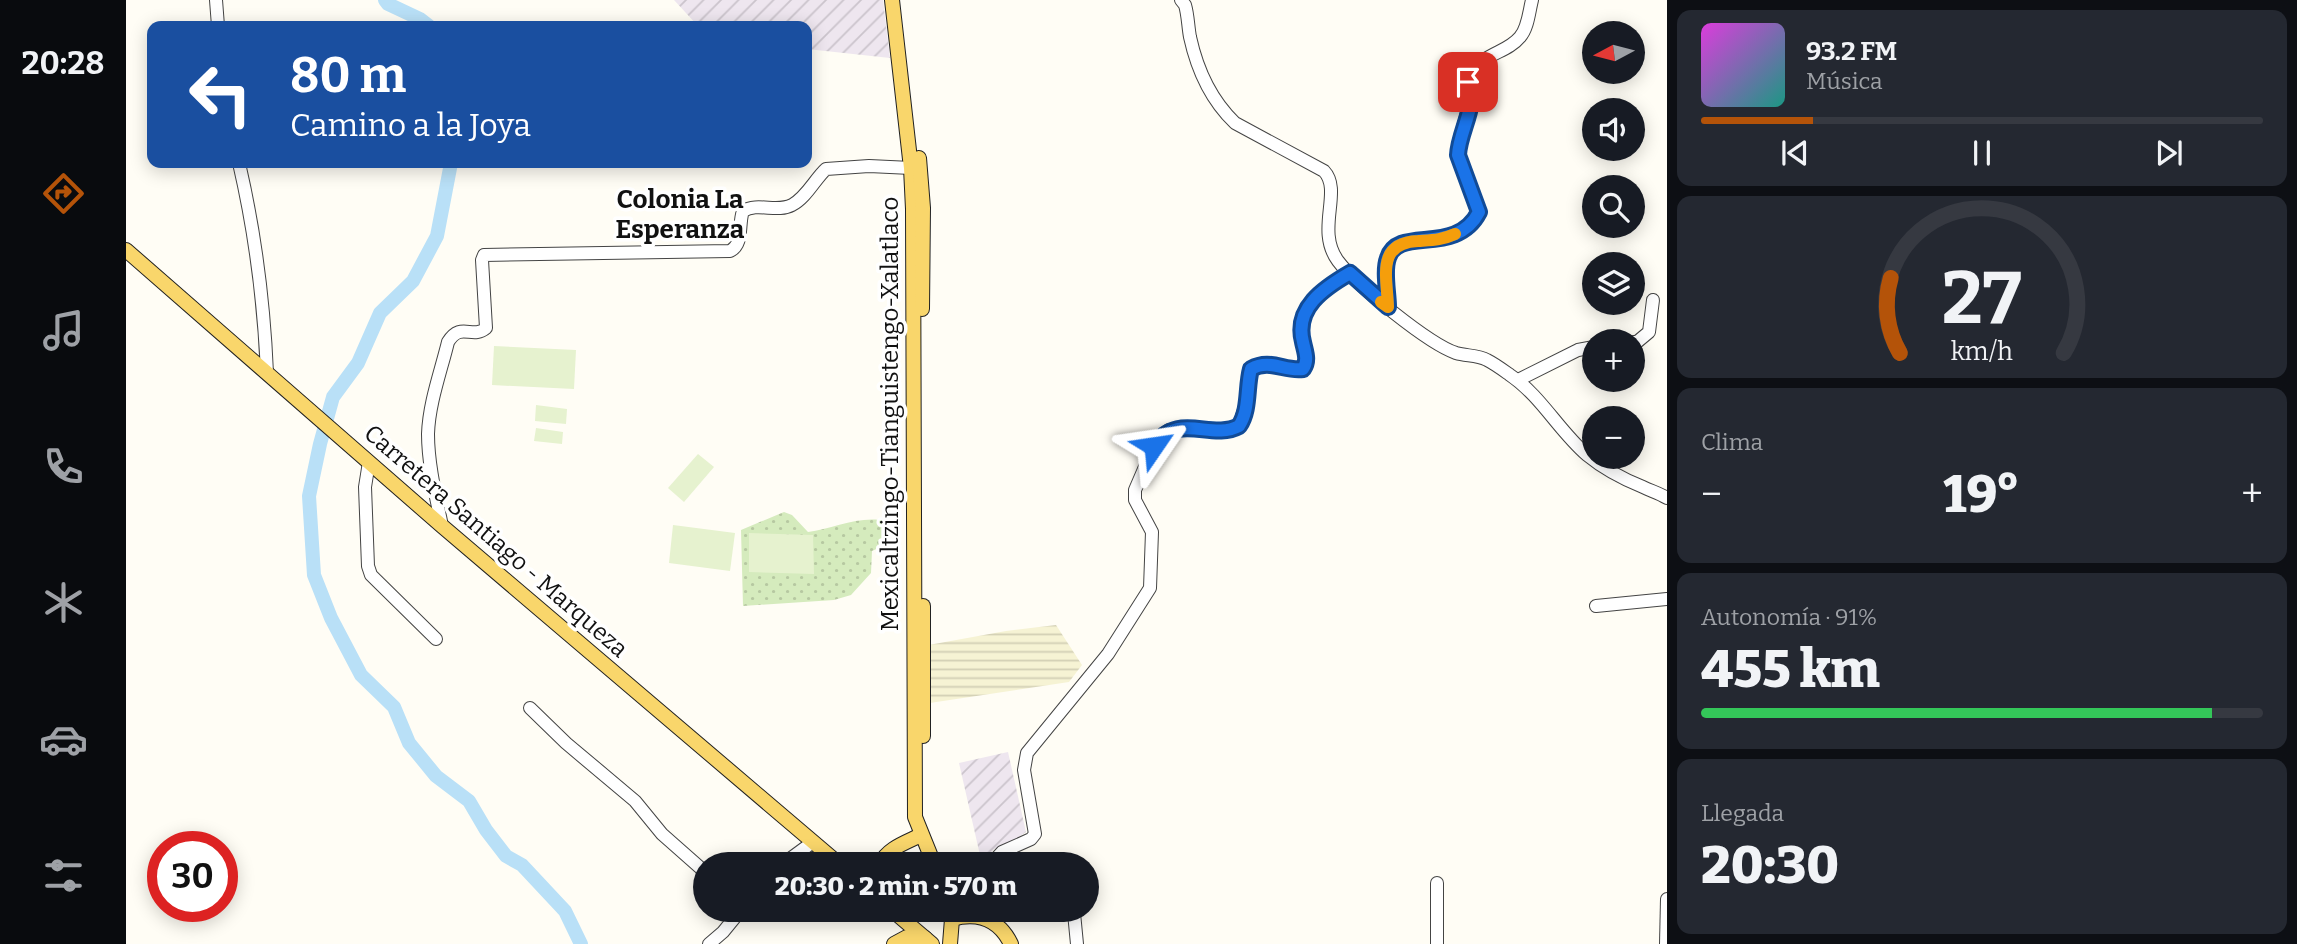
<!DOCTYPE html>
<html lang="es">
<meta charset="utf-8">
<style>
:root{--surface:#171b24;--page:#242831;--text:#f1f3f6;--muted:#9ea1a6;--line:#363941;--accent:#b45309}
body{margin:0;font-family:Bitter,serif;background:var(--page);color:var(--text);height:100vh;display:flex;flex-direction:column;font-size:26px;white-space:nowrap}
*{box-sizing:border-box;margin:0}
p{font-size:23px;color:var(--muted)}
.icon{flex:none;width:38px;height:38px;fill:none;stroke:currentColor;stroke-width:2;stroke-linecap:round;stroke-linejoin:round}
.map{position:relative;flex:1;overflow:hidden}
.side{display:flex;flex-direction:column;gap:10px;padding:10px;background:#0d0f14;width:630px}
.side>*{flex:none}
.guide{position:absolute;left:21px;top:21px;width:665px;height:147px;border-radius:14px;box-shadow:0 4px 18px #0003;background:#1a4fa0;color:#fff;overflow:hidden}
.needle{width:46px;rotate:263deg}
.buttons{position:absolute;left:1456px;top:21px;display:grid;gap:14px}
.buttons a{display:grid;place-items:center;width:63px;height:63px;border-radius:50%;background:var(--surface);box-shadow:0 4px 18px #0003;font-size:35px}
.speed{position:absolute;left:21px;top:831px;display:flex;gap:14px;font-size:35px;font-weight:700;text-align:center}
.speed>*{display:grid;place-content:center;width:91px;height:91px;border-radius:50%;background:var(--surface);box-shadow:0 4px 18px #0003;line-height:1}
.speed .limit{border:10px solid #d22;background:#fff;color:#111}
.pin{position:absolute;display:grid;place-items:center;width:60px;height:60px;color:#fff;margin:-30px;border-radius:14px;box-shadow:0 4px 10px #0006}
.me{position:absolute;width:77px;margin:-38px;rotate:58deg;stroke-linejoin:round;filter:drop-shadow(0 0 5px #0008)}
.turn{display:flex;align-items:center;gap:24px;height:147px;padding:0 28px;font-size:32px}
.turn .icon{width:91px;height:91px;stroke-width:2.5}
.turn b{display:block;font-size:49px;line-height:60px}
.big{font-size:52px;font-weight:800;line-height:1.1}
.side .tile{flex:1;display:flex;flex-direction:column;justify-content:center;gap:10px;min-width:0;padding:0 24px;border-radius:14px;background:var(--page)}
.side .dial{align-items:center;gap:0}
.dial svg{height:182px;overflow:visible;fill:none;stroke:var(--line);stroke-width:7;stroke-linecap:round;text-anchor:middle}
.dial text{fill:var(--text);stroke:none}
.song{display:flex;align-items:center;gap:21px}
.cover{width:84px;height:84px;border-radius:10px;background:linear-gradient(135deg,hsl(300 70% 55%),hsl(170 70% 35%))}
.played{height:7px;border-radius:4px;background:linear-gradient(90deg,var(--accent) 20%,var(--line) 20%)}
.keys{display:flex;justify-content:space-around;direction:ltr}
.heat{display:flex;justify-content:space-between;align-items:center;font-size:38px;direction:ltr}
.charge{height:10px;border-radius:5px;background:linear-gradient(90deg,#34c759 91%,var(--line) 0)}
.trip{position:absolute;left:567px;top:852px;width:406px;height:70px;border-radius:35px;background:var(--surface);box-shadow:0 4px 18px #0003;font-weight:800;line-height:70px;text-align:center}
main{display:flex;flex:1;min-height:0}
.menu{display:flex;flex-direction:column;width:126px;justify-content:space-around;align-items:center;background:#090b0e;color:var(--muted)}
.menu .icon{width:49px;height:49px}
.menu .on{color:var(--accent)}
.menu b{font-size:32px;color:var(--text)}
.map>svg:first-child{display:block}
</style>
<main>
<nav class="menu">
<b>20:28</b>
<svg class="icon on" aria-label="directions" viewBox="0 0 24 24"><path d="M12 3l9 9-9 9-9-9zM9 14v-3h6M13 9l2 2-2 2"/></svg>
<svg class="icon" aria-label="music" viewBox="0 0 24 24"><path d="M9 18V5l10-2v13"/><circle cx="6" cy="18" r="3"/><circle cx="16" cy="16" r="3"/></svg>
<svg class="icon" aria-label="phone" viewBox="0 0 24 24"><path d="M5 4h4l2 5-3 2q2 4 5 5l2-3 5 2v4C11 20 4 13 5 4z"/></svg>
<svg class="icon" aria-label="climate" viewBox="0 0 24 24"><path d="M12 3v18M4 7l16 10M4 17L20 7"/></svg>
<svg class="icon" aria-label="car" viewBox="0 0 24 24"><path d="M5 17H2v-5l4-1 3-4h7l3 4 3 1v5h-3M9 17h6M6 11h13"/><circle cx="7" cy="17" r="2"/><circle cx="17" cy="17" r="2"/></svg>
<svg class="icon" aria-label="filters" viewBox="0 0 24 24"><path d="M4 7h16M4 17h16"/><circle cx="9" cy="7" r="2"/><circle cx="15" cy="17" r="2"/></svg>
</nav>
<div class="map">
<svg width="1541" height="944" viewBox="0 0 1541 944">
<defs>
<pattern id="industrial-furrows" width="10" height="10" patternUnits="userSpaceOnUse" patternTransform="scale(1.75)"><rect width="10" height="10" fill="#eee6ef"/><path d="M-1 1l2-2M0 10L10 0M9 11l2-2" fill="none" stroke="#cbc4cc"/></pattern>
<pattern id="farmland-rules" width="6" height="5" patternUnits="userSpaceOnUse" patternTransform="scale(1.75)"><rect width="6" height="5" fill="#f6f3d4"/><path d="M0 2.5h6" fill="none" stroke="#d2cfb5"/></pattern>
<pattern id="park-dots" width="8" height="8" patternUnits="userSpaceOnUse" patternTransform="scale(1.75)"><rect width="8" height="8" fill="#d5ebbd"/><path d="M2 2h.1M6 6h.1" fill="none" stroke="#b6c8a1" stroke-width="1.8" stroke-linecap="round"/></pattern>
</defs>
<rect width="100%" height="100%" fill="#fffdf5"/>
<g fill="url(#industrial-furrows)">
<polygon points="548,0 757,0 764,58 681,49 681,26 572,26"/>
<polygon points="882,752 900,832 884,843 868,849 856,864 833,763"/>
</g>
<polygon fill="url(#farmland-rules)" points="930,625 956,665 943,682 797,704 797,646 880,631"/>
<path fill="url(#park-dots)" d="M658 512 666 515 682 532C711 528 746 509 773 527V535L761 536 757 546 746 551 745 573 725 595 708 600 617 606 615 530Z"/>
<g fill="#e6f2cf">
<polygon points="368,346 450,350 448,389 366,385"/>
<polygon points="410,405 441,409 440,424 409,421"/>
<polygon points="410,428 437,432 436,444 408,441"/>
<polygon points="572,454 588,467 558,502 542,488"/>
<polygon points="547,525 609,533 604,571 543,563"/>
<polygon points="623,533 687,535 688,574 623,572"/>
</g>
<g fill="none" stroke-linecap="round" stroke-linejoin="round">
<g stroke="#b9e0f7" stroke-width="14">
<polyline points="259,0 262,4 294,19 303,26"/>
<polyline points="325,163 311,236 287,281 254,313 232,363 207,397 194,444 183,496 188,575 205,618 235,675 268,707 283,743 310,776 343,801 360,830 380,856 396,865 439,911 455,944"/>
</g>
<defs>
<g id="minor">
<polyline points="90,0 92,26"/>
<path d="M1055 0 1059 5C1062 15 1062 26 1064 37 1071 69 1085 100 1109 123L1198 171C1217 191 1189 230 1212 261 1230 285 1303 344 1330 353 1340 356 1352 355 1361 360 1369 364 1377 370 1384 375 1415 396 1433 431 1461 455 1478 469 1497 479 1517 487 1525 491 1533 493 1541 498"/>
<path d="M113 163C129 232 138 302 141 373"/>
<path d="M1262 307C1262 293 1257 271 1262 258 1271 226 1330 257 1353 212L1332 155V145L1345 99 1342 77C1357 52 1380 54 1394 37 1402 28 1403 12 1406 0"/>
<polyline points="1507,342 1511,342 1523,332 1527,300"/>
<polyline points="1392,380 1452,350 1468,347"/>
<polyline points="243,462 239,487 242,566 245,575 310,639"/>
<path d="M316 526C310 497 302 464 302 434 303 403 315 371 322 342 335 321 346 340 360 328L356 260 358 255 604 251C618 244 612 224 617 211 632 202 651 213 666 205 680 198 689 179 700 169L743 166 785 168"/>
<polyline points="1470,606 1541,599"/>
<polyline points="404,708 440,743 509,801 536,834 579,872"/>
<polyline points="657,864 687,842"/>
<path d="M865 864 876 852 905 839 909 834 898 770 901 753 982 654 1024 588 1026 532 1009 500V490L1028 446 1036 435 1043 430 1068 428 1104 430 1113 426 1121 400 1125 369C1144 358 1159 372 1177 369 1183 360 1179 352 1177 342 1168 308 1198 288 1224 273"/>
<polyline points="948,913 951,944"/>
<polyline points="583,944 597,932 615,910"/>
<polyline points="1311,944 1311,883"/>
<polyline points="1540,944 1541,899"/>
</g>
<g id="major">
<polyline points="766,0 785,168 787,209 789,817 808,864"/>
<polyline points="793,158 797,208 796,309"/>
<polyline points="0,250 316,526 713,864"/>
<polyline points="797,736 797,606"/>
<path d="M754 864C762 848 779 843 795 835"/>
<polyline points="766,910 806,944"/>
<polyline points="824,911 826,919 824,944"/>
<path d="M826 919C851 912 873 919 885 944"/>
<polyline points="768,944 781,937 799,938"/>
</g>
</defs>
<use href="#minor" stroke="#444" stroke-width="14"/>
<use href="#major" stroke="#222" stroke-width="16"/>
<use href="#minor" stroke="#fff" stroke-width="12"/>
<use href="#major" stroke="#f9d66b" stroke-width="14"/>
</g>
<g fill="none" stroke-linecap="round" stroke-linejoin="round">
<defs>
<path id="route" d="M1028 446C1052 411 1085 441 1113 426 1124 410 1120 387 1125 369 1144 358 1159 372 1177 369 1183 360 1179 352 1177 342 1168 308 1198 288 1224 273L1262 307C1262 293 1257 271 1262 258 1272 225 1330 257 1353 212L1332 155C1333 131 1353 103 1342 82"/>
</defs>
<use href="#route" stroke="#114b97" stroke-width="18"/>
<use href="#route" stroke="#1a73e8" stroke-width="12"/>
<path stroke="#f59e0b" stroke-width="12" d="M1255 302 1262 307C1261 276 1250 243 1292 241 1306 240 1316 240 1329 234"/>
</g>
<g text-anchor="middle" stroke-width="7" stroke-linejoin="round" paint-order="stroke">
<g font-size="24" fill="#111" stroke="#fff">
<text transform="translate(764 414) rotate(-90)" y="8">Mexicaltzingo-Tianguistengo-Xalatlaco</text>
<text transform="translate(370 541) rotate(41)" y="8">Carretera Santiago - Marqueza</text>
</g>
<g font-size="26" font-weight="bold" fill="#111" stroke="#fff">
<text x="554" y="208">Colonia La<tspan x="554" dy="30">Esperanza</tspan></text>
</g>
</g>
</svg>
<div class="buttons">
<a><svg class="needle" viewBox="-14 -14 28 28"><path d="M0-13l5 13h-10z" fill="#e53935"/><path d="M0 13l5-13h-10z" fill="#9ea1a6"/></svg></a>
<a><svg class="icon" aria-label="sound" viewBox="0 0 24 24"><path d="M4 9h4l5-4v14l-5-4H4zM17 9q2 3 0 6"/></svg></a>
<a><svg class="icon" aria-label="search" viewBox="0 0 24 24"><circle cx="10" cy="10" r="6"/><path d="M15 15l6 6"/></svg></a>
<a><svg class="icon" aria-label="layers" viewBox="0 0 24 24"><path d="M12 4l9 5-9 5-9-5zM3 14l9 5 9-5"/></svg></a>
<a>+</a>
<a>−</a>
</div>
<div class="speed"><div class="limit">30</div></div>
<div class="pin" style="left:1342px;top:82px;background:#d93025"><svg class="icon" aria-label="arrive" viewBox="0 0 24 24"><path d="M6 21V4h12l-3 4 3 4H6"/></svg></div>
<svg class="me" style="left:1028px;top:446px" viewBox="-20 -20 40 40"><path d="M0-17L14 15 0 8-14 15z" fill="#1a73e8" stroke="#fff" stroke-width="4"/></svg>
<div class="trip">20:30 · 2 min · 570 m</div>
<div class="guide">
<div class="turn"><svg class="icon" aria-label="left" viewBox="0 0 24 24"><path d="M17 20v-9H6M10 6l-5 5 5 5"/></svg><div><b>80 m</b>Camino a la Joya</div></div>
</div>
</div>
<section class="side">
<div class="tile">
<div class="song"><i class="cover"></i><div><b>93.2 FM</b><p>Música</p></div></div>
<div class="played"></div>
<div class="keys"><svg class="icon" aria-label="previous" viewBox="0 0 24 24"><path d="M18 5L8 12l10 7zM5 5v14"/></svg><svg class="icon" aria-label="pause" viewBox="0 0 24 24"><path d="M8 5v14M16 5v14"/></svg><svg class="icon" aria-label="next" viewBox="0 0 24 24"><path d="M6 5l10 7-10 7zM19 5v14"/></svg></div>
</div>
<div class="tile dial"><svg viewBox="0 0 100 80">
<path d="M14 69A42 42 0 1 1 86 69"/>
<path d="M14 69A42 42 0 0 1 10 36" stroke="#b45309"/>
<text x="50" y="56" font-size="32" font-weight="700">27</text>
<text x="50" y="72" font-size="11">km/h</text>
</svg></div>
<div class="tile"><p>Clima</p>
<div class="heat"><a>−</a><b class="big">19°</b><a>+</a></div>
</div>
<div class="tile"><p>Autonomía · 91%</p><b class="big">455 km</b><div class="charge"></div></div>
<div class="tile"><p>Llegada</p><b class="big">20:30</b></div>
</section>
</main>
